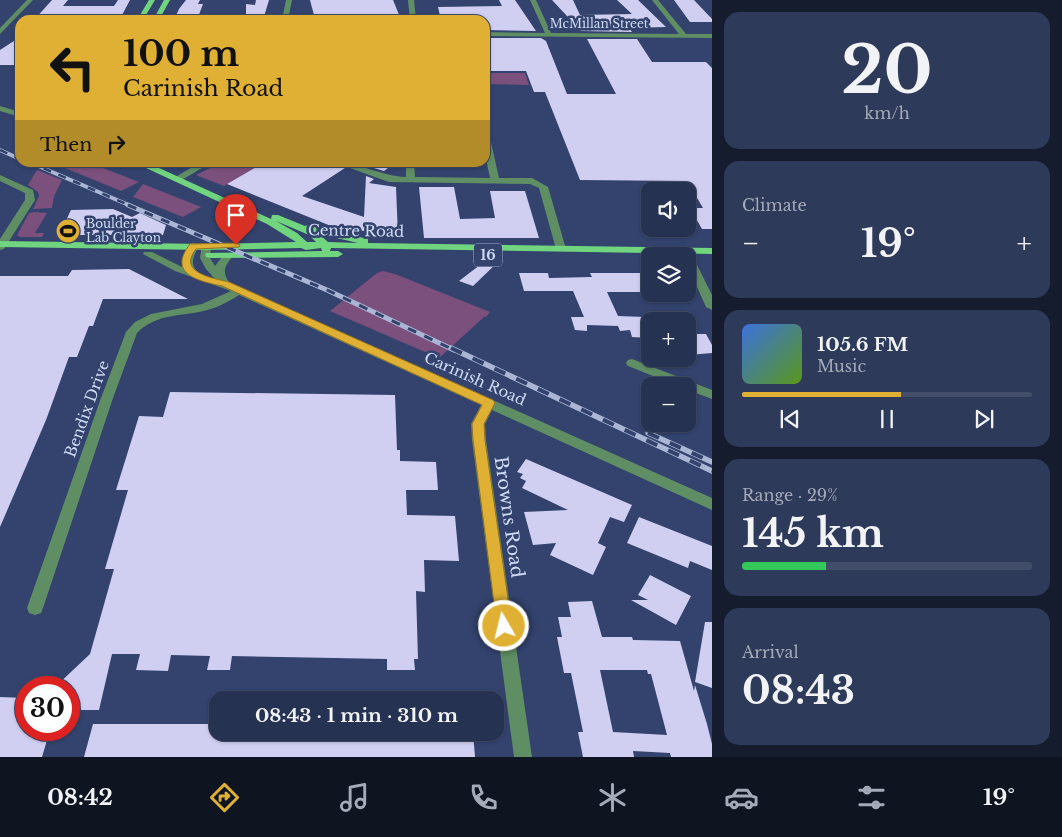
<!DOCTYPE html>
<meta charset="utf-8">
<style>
:root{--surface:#263252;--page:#2e3a59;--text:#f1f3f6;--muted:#a4aab8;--line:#424d69;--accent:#dfb034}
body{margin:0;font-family:"Libre Baskerville",serif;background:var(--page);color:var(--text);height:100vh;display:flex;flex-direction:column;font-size:19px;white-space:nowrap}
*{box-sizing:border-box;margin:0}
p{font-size:16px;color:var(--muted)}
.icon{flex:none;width:28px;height:28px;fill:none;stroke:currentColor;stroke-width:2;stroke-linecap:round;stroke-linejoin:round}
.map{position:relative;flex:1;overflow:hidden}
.drawer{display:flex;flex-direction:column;gap:12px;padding:12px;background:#151c2d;width:350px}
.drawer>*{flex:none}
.hud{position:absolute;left:15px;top:15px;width:475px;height:152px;border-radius:15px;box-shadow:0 1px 4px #0004,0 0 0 1px var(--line);background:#dfb034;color:#111;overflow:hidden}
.fabs{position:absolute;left:641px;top:182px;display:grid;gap:10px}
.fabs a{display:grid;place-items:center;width:55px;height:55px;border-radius:10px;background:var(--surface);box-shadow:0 1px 4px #0004,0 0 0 1px var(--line);font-size:25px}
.speed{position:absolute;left:15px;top:676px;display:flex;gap:10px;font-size:25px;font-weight:700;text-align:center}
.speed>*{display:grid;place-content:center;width:65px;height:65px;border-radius:50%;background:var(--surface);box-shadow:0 1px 4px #0004,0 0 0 1px var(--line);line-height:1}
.speed .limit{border:8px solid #d22;background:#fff;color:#111}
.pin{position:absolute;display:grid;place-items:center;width:42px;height:42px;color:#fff;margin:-51px -21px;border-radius:50% 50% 50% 0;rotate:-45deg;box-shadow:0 0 5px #0007}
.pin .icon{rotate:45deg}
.me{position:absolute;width:55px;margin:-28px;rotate:352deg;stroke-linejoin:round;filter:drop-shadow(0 0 4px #0008)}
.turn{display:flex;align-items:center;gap:18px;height:105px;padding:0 25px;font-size:22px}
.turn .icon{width:65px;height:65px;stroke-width:2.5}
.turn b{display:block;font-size:35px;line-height:42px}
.then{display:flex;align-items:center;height:48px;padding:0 25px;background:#0003;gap:10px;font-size:19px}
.big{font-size:38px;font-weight:700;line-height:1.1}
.drawer .tile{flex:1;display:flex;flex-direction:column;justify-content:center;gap:8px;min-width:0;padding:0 18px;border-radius:15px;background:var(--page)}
.drawer .dial{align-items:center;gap:0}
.dial b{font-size:65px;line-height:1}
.song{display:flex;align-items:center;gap:15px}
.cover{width:60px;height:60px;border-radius:8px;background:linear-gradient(135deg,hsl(220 70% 55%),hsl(90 70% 35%))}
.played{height:5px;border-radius:2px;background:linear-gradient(90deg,var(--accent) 55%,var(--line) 55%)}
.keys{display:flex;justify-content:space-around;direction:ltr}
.heat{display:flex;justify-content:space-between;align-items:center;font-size:28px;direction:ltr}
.charge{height:8px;border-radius:4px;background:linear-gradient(90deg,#34c759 29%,var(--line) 0)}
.trip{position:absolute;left:209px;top:691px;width:295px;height:50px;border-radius:15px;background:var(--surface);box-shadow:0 1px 4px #0004,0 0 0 1px var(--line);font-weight:700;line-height:50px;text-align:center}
.tabs{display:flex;height:80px;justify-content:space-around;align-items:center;background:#0f1421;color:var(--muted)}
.tabs .icon{width:35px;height:35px}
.tabs .current{color:var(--accent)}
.tabs b{font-size:22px;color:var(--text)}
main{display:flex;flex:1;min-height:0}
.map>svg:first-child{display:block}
</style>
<main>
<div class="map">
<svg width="712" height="757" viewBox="0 0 712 757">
<rect width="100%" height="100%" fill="#33436e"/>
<g fill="#7c507c">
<polygon points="487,73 525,73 529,85 485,84 485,77 488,77"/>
<polygon points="53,163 90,163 139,182 121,191"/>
<polygon points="220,163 265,163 224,186 196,175"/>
<polygon points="37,170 62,180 54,196 52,208 33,209 39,196 38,192 28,185"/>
<polygon points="143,184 201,207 183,217 133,197"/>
<polygon points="34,212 47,213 35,233 44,233 42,237 20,237 17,235 29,213"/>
<polygon points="383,271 395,274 490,312 486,317 481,316 484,317 439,358 330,311 377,273"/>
</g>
<g fill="#d0cff2" fill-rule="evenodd">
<polygon points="52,0 68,0 63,6 114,6 118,0 130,0 121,17 34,20"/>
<polygon points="186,0 200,0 198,4 203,4 197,20 174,20 179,9"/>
<polygon points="256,0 269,0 263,20 253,20 253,17 246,17 246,4 255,5"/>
<polygon points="310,0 393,0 400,17 315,19"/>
<polygon points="499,0 515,0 536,31 485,30 485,20 441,20 438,7 502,6"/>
<polygon points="552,0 573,0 580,15 632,14 617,0 638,0 666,27 629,28 632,32 581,31"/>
<polygon points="674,0 694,0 712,19 712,22 690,22"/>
<polygon points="20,37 20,65 0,65 0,50"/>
<polygon points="485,38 541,38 546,41 567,94 616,94 587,39 637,39 652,62 706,62 712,68 712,229 702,229 690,208 703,208 687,181 580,180 545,92 534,92 526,71 485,71"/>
<polygon points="265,162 331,162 345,168 302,196 364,217 366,176 374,179 369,183 396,187 398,236 331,226 227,184"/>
<polygon points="367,162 396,162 384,171 367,166"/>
<polygon points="419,187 454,187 460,219 495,218 490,191 525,191 539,238 424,238"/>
<polygon points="113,209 132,217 140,213 166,225 163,235 59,235 71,210"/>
<polygon points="493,255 498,262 473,286 459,281"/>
<polygon points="129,269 188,299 103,299 93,326 89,326 77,357 69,357 46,420 0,527 0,276 68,276 72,270"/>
<polygon points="519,273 548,273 549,278 592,277 590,273 650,273 650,292 607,292 618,316 645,317 650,329 650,338 632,337 630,330 620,331 618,326 587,325 587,331 575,330 571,317 584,317 573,291 524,291"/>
<polygon points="688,334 706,334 712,345 712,353 688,355"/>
<polygon points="170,392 395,395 397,450 400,450 400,461 436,462 438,490 406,490 407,515 455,516 459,561 424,560 425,592 416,591 418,659 414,659 415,670 387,670 387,659 232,656 230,670 207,670 210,656 171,655 168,671 136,670 140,654 112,654 99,710 69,710 69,688 54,688 90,654 114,569 105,569 128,490 116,490 139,416 163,417"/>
<polygon points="526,459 632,505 624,522 610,517 598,543 606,547 593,575 550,555 556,543 533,545 524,512 568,510 522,488 526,481 520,478 523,474 517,472"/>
<polygon points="639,517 712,546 712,570 690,561 688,568 627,543"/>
<polygon points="650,575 691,596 676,625 631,600 648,600 638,595"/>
<path d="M592 601 602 637H632L633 640 680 641 694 691 695 685 707 724 712 744V757H671L670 753 633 751 634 757H583L578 732H583L571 673H564L557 637H562L558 617H571L568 602ZM600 670H647L648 674H651L667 735 613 732Z"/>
<polygon points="705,622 712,622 712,688 695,682"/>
<polygon points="0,697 26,698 26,730 50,730 42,757 0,757"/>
<polygon points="93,724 218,724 218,732 473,732 475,757 84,757"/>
</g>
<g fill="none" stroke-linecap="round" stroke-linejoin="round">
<g fill="#608e64" fill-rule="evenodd">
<polygon points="27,0 33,0 0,34 0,28"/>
<polygon points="286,0 292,0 288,20 282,20"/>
<polygon points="408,0 414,0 416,20 410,20"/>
<polygon points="530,0 536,0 551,33 679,34 652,0 658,0 686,34 712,34 712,38 485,36 485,32 545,33"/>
<polygon points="0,106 20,112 20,117 0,111"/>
<path d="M485 131 489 133 499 178H532L548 187 566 249 565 251H557L556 249 539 188 530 184 389 182 333 162C359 162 380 176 406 177V162H414L415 177 490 178 485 154Z"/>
<polygon points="201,162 212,162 180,181 177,182 172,179"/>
<polygon points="0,175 33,190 35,200 4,249 0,250 0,239 25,200 25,193 0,181"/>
<path d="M194 243 199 246C187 266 193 273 215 279L206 269 200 258 202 245 206 244 211 247 210 258 215 266 225 253H233L234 255C226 264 221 271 229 282L712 498V510L492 410 485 424 486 440 532 757H514L472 440 471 424 481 405 239 295C227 303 214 309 199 312 176 316 155 315 137 333L113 398 43 608 41 613 35 615 29 613 27 608 101 398 126 332 135 322 151 314 202 304 231 291 175 271 143 254 144 252H152L182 267 183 256 190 244Z"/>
<polygon points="688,254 693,257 712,295 712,310 706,307 688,267 688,256 683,256"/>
<polygon points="632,359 712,390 712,399 688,390 688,386 678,386 628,366 626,363 628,360"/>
</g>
<g fill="#71d47e" fill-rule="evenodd">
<polygon points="149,0 155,0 143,20 137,20"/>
<polygon points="164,0 170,0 159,20 153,20"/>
<path d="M133 162H146L271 219 272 215H278L305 226 308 225 368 239V243L712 248V254L331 248 330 251H338L343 254 338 257 210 258 206 257 205 255 206 253 322 251 321 248 306 250 301 248 206 250 0 247V241L206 244 296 242 267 224ZM276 221 309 235 316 242H307L297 233ZM319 234 358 243 328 242Z"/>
</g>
<defs>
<g id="rail-far2">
<polyline points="0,150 20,159"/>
<polyline points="29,162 131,206"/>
</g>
<polyline id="rail-far1" points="128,205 327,290 454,350"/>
<g id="rail">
<polyline points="451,348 712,471"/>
<polyline points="648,433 712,462"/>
</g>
</defs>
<use href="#rail-far2" stroke="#aab6d4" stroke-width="4"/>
<use href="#rail-far1" stroke="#aab6d4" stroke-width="5"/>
<use href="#rail" stroke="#aab6d4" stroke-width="5.5"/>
<use href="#rail-far2" stroke="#33436e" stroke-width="2.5" stroke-dasharray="8" stroke-linecap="butt"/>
<use href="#rail-far1" stroke="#33436e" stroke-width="3" stroke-dasharray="9" stroke-linecap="butt"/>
<use href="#rail" stroke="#33436e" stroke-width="4" stroke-dasharray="12" stroke-linecap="butt"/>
</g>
<path fill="#dfb034" stroke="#917222" d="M236 243 240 245 239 247 196 249C177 273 213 278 229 282L493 400 495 403 484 424 485 440 512 626 510 631 504 633 499 631 497 626 473 440 472 424 482 405 222 286C198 281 167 274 190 244Z"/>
<defs>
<symbol id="stadium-disc" viewBox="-11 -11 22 22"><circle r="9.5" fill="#dfb034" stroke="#33436e"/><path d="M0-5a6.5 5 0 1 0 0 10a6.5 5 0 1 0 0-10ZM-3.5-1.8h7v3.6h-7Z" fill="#111"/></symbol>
</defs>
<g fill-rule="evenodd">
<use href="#stadium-disc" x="54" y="217" width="28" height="28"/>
</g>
<g text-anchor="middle" stroke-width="5" stroke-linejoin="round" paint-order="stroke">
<g font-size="12" fill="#cfdaf4" stroke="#33436e">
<text x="599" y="28">McMillan Street</text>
</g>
<g font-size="12" fill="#cfdaf4" stroke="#33436e" text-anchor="start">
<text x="86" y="228">Boulder<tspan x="86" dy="14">Lab Clayton</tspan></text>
</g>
<rect fill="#33436e" stroke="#a0adcc" stroke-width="1" x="474" y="243.5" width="28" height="23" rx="4"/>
<g font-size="14" font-weight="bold" fill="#cfdaf4">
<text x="488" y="260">16</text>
</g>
<g font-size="15" fill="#cfdaf4" stroke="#33436e">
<text transform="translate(356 231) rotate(1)" y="5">Centre Road</text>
<text transform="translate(475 379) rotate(24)" y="5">Carinish Road</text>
<text transform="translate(87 409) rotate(-70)" y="5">Bendix Drive</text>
</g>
<g font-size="18" fill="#cfdaf4" stroke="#33436e">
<text transform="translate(509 517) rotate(82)" y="6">Browns Road</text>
</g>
</g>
</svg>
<div class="fabs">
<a><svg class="icon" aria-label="sound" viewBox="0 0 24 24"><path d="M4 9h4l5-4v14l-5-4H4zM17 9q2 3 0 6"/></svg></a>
<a><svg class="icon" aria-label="layers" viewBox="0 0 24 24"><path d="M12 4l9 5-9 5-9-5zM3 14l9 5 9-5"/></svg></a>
<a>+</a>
<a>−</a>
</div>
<div class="speed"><div class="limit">30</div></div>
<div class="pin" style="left:236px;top:245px;background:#d93025"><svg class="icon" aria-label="arrive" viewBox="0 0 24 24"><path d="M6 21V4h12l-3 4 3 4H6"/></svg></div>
<svg class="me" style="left:504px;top:626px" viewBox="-20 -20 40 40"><circle r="17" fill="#dfb034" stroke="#fff" stroke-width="3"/><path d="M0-11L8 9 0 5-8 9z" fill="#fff"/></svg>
<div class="trip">08:43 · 1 min · 310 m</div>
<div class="hud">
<div class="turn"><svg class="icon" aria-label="left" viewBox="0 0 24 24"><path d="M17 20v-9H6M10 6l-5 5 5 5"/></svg><div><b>100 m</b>Carinish Road</div></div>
<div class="then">Then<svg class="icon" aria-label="right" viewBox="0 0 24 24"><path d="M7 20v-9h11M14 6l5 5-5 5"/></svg></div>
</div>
</div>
<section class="drawer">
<div class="tile dial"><b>20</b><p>km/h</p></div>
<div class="tile"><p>Climate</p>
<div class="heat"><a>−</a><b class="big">19°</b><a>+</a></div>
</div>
<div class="tile">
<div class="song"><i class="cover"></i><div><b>105.6 FM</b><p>Music</p></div></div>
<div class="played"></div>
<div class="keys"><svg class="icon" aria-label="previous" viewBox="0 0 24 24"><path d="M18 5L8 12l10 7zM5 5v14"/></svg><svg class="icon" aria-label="pause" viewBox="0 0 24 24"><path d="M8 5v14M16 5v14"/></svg><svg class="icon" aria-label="next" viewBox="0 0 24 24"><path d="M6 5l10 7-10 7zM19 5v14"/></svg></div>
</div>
<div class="tile"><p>Range · 29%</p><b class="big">145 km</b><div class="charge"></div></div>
<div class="tile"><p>Arrival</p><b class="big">08:43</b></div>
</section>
</main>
<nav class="tabs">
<b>08:42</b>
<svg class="icon current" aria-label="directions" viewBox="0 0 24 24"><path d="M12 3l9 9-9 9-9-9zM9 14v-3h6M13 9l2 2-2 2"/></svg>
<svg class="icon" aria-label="music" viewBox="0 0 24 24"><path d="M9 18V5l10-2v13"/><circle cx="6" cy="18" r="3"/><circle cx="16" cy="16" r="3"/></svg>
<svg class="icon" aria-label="phone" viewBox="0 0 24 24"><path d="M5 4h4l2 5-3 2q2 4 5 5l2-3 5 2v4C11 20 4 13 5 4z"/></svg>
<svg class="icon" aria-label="climate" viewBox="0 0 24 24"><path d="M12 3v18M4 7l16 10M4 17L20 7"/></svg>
<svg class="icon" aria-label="car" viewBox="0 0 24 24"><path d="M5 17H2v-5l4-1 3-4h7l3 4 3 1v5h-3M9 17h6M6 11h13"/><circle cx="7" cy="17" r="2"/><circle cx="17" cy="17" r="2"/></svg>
<svg class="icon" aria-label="filters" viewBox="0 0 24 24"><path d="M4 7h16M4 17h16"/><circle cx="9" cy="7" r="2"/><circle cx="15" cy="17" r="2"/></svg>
<b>19°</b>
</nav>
